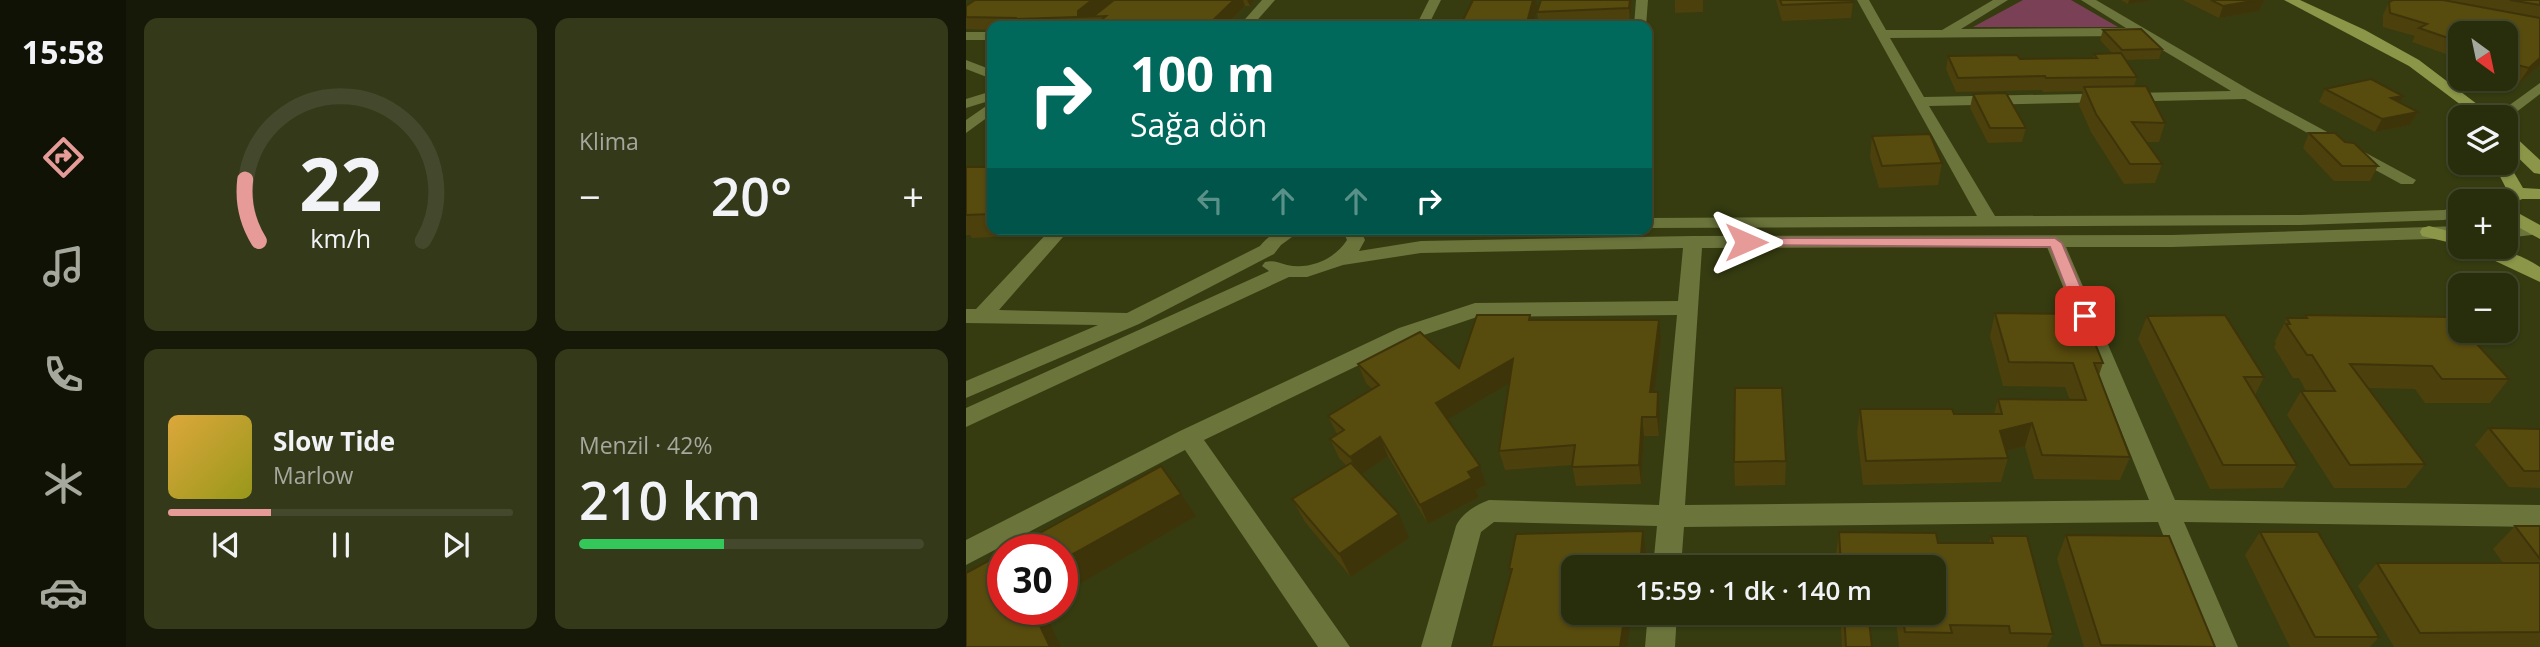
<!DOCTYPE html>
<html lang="tr">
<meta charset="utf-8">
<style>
:root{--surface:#282d0c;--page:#34391a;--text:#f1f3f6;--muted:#a5a89d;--line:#44492d;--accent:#e69b98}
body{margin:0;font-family:"Open Sans",sans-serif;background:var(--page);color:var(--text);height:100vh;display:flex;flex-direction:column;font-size:26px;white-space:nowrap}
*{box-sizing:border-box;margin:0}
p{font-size:23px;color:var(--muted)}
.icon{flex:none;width:38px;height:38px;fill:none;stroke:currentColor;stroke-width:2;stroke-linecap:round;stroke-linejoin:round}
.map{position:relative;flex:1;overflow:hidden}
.side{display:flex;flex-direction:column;gap:18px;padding:18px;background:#161907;width:840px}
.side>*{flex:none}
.guide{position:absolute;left:21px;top:21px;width:665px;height:214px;border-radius:14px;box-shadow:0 2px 5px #0004,0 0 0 2px var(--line);background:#00695c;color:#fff;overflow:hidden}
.needle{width:46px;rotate:147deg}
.tools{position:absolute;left:1482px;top:21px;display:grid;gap:14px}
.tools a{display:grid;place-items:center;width:70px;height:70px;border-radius:14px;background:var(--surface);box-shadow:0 2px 5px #0004,0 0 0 2px var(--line);font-size:35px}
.speed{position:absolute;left:21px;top:534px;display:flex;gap:14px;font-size:35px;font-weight:700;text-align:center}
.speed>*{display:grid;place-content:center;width:91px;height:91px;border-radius:50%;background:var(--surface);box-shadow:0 2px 5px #0004,0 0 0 2px var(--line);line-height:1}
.speed .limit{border:10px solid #d22;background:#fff;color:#111}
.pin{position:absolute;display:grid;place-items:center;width:60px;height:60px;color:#fff;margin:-30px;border-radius:14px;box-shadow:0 4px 10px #0006}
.me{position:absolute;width:77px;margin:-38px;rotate:90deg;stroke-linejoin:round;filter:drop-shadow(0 0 5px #0008)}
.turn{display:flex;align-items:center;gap:24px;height:147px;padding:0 28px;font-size:32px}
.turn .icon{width:91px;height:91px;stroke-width:2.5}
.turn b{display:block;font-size:49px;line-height:60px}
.lanes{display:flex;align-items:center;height:66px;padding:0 28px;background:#0003;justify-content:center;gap:35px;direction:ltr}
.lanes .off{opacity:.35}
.big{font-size:52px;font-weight:600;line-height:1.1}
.side .tile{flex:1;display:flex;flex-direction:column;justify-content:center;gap:10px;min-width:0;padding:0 24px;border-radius:14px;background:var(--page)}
.side .dial{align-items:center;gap:0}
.dial svg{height:182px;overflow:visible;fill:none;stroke:var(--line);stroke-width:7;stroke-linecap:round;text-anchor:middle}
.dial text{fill:var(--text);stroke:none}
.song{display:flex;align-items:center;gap:21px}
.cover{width:84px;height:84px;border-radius:10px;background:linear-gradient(135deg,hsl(40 70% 55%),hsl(60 70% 35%))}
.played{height:7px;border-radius:4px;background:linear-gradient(90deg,var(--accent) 30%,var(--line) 30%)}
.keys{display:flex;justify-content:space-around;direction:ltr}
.heat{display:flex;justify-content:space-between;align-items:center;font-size:38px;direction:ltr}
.charge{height:10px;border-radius:5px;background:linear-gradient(90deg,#34c759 42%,var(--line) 0)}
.side .tiles{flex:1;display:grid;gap:18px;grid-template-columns:repeat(2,1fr)}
.trip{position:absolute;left:595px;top:555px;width:385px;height:70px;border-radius:14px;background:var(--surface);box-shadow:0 2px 5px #0004,0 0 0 2px var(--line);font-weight:600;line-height:70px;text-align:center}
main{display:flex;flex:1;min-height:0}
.tab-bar{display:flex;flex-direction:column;width:126px;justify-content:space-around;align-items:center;background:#101205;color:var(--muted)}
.tab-bar .icon{width:49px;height:49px}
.tab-bar .on{color:var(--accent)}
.tab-bar b{font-size:32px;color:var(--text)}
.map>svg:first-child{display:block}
</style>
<main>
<nav class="tab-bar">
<b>15:58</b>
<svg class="icon on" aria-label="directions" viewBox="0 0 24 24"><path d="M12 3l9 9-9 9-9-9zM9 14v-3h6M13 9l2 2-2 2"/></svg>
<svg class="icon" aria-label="music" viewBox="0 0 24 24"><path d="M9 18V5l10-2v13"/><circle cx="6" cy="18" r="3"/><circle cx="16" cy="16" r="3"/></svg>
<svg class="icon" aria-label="phone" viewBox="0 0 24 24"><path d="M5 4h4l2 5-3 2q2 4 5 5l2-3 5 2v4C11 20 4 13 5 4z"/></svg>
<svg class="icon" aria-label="climate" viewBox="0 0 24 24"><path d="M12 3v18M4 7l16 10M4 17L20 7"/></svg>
<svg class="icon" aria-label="car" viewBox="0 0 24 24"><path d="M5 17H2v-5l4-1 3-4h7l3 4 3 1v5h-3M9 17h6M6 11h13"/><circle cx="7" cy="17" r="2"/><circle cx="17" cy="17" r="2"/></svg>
</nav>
<section class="side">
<div class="tiles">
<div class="tile dial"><svg viewBox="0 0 100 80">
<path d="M14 69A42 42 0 1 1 86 69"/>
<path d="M14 69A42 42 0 0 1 8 42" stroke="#e69b98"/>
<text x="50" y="56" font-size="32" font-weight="700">22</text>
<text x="50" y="72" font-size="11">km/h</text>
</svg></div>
<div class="tile"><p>Klima</p>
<div class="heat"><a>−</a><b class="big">20°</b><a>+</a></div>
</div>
<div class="tile">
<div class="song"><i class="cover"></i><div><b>Slow Tide</b><p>Marlow</p></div></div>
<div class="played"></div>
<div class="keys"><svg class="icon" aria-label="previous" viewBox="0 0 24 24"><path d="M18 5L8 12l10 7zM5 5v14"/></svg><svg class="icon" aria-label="pause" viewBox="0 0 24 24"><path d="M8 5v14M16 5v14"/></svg><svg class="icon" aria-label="next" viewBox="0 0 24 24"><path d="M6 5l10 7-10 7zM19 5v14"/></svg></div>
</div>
<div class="tile"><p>Menzil · 42%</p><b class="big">210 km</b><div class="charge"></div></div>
</div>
</section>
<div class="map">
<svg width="1574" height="647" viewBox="0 0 1574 647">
<rect width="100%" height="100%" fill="#363c10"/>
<polygon fill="#794056" points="1057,0 1105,0 1152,27 1007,27"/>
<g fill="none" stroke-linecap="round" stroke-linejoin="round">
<g fill="#6b743b" fill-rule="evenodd">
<polygon points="296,0 309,0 286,26 273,26"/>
<polygon points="463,0 475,0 462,26 450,26"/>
<polygon points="670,0 682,0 680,26 668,26"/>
<path d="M891 0H903L920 30H976L1027 0H1042L995 29 1160 28 1115 0H1130L1287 92 1450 180 1447 184H1435L1279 99 963 106 1029 216 1334 215 1478 210 1494 206V216L1478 220 1334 225 681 228V218L1011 216ZM1168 33 1265 91 958 97 924 38 1162 36Z"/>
<rect x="0" y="32" width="26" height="8"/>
<polygon points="0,60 26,70 26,79 0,69"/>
<polygon points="1574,83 1574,94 1540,120 1540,117 1527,117"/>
<polygon points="26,91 26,100 0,108 0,99"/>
<polygon points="26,102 26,114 0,133 0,120"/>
<polygon points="1567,224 1574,227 1574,234 1540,238 1540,226"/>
<path d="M1494 226V238L1206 247H1100L1209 500 1574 505V527L1218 522 1272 647H1242L1192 522 718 527 715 567H687L691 526 528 522 515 532 485 647H455L490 526C496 513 510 505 523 500L693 505 711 315 511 317 449 338 238 440 384 647H352L219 450 0 565V540L214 431 433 328 509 303 712 301 717 248 455 253 377 265 341 277H323L0 427V408L303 271 296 266 299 262C308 260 313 263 321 265 344 270 369 259 381 240L376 229H394L399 240 393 251 455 241 727 236 1206 235ZM1081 247 1183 500 719 505 736 248Z"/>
<path d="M85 229H104L33 310 161 313 294 246C307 230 318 229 337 229L315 245 308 254 173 324 0 398V381L132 325 0 323V309H10Z"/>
<polygon points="682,612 711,612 709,647 679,647"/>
</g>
<g fill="#8b9648" fill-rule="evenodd">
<polygon points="1318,0 1334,0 1399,30 1453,60 1528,117 1511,117 1443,66"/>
<polygon points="1540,132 1546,134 1574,160 1574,174 1568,173 1540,146"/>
<polygon points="1540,159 1557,188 1574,189 1574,199 1556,199 1548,203 1554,214 1574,225 1574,239 1541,221 1540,201 1532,201 1542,192 1527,163 1540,163"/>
<polygon points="1463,226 1494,234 1494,245 1456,236 1454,232 1456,228"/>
<path d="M1506 247C1532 247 1552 253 1574 267V282L1508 251Z"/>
</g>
</g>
<g fill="#4c400c">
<polygon points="9,0 147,0 129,15 148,0 288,0 284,6 279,6 259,26 26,26 26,30 0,29 0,6"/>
<polygon points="666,0 664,21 573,24 571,12"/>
<polygon points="709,0 737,0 737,12 709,13"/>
<polygon points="810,0 885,0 887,2 885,18 816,21"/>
<polygon points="1155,0 1186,0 1162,4"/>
<polygon points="1217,0 1298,0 1293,11 1253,18"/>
<polygon points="1427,0 1574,0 1574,65 1553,83 1540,79 1540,33 1494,33 1494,59 1446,42 1449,36 1417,27 1417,15 1423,2"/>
<polygon points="1137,30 1196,49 1193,59 1159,60 1171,77 1168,86 1199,123 1193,142 1180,142 1196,164 1189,183 1158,184 1125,132 1113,105 1117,91 1077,92 1076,90 990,92 980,69 982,56 1054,59 1127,58 1128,54 1147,54 1134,40"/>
<polygon points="1359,89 1434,103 1452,112 1444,125 1409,132 1353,102"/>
<polygon points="1007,94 1060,128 1056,142 1022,143 1004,108"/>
<polygon points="1343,133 1379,142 1412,166 1404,181 1368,181 1337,148"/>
<polygon points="906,136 976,163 972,185 913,188 904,157"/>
<polygon points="0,167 26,167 26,229 72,229 66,235 6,238 4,235 0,235"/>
<polygon points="226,229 279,229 272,232 229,234"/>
<polygon points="1029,313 1137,363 1133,375 1164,457 1154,480 1068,479 1059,446 1040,451 1042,458 1035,482 897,485 891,433 894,409 988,414 1028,414 1032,399 1104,400 1099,387 1037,386 1024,336"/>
<polygon points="1339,315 1543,379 1524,403 1459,403 1449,389 1402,388 1459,464 1440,488 1368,488 1321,415 1335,391 1340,391 1333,378 1327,378 1308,347 1310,344 1309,341 1321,318 1338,318"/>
<polygon points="1181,316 1298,377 1289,395 1331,465 1317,488 1244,489 1172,339"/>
<polygon points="565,320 695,339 688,392 692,392 694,411 693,436 678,436 675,484 610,486 606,465 539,470 533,451 543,382 481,419 520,485 510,490 513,497 462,524 422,456 395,474 443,538 385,577 339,522 326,499 381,466 373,458 364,439 371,434 362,416 406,389 400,383 392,364 493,368"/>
<polygon points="1523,428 1574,429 1574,488 1543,487 1509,445"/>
<polygon points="820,461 819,485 769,486 768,462"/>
<polygon points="1549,526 1574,526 1574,647 1428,647 1392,586 1411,563 1537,563 1527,549"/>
<polygon points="873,532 972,543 1023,543 1025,536 1087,634 1081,647 933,647 929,613 902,616 906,647 876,647 874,612 968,612 968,567 871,567 870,554"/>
<polygon points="1294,532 1413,637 1404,647 1324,647 1279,555"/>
<polygon points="1100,535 1249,647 1118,647 1091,559"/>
</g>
<g fill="#3e340a">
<polygon points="126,0 147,0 127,17 112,15 112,11"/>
<polygon points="268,0 277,0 279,6 259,26 241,26"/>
<polygon points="281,0 288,0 284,6"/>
<polygon points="567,0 570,0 571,7 567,26 560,26"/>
<polygon points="664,0 666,0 664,21 663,8"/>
<polygon points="1163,0 1186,0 1162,4"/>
<polygon points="1292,0 1298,0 1293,11 1253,18 1257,6"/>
<polygon points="1574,58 1574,65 1553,83 1563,68"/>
<polygon points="1437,96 1430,109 1425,98"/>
<polygon points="1452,112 1444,125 1409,132 1416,119"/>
<polygon points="62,229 72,229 66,235"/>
<polygon points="693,320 695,339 686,411 684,392"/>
<polygon points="547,359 552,378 477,422 470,403"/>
<polygon points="692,392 694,411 693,436 691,417"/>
<polygon points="676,417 678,436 675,484 673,465"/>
<polygon points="1066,423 1059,446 1028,454 1034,431"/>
<polygon points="414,437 422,456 393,476 384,457"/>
<polygon points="514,466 520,485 510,490 513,497 462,524 454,505 502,472"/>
<polygon points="215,494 230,516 96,594 96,560"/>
<polygon points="433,514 443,538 385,577 373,554"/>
<polygon points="677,531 680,552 679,567 674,567"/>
<polygon points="66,609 77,609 95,647 84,647"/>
<polygon points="659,612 666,612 661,647 654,647"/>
</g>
<g fill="#584b0e" stroke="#3e340a" stroke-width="2">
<polygon points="9,0 126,0 112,11 112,15 129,15 148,0 268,0 241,26 128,26 140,16 49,19 51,18 0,17 0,6"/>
<polygon points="507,0 567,0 560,26 494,26"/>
<polygon points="575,0 664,0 663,8 571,12"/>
<polygon points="814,0 885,0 887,2 816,5"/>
<polygon points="1245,0 1292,0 1257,6"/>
<polygon points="1427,0 1477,0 1574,18 1574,58 1563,68 1540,62 1540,33 1494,33 1494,42 1453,28 1461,24 1424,13 1423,2"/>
<polygon points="1544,0 1574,0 1574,5"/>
<polygon points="1175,29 1196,49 1156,50 1137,30"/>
<polygon points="1155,53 1171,77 1080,78 1079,76 992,78 982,56 1051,55 1054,59 1131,58 1128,54"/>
<polygon points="1405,79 1437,96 1425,98 1452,112 1416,119 1359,89"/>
<polygon points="1180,86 1199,123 1166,122 1196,164 1164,164 1130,114 1118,87"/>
<polygon points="1040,93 1060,128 1024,128 1007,94"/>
<polygon points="1343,133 1369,133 1379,142 1388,143 1412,166 1376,166"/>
<polygon points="964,134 976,163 916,166 906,136"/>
<polygon points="0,167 26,167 26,214 0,215"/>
<polygon points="1029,313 1117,314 1137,363 1128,363 1164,457 1076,455 1066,423 1034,431 1042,458 900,461 894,409 986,409 988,414 1036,414 1032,399 1120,400 1107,363 1043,362"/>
<polygon points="511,315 564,315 563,320 693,320 684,392 692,392 691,417 676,417 673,465 606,467 609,445 533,451 547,359 470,403 514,466 502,472 506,478 454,505 414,437 384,457 364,439 378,430 362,416 413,385 392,364 454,332 493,368"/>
<polygon points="1259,315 1298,377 1278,377 1331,465 1257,465 1181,316"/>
<polygon points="1339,315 1486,317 1494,326 1494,331 1499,331 1543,379 1476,379 1466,366 1384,364 1459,464 1384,465 1335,391 1369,391 1346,355 1341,355 1320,324 1324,324 1321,318 1341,318"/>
<polygon points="769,388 816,388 820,461 768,462"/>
<polygon points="1523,428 1574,429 1574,471 1558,471"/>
<polygon points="385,463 433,514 373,554 326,499"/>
<polygon points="195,466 215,494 96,560 96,550 43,550"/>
<polygon points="1549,526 1574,526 1574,559"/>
<polygon points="677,531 674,566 607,567 607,612 659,612 654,647 525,647 546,569 543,569 550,534"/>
<polygon points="873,532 970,533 972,543 1027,543 1025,536 1061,536 1087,634 1044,633 1043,626 984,625 986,633 939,632 936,612 968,612 968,567 875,567"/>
<polygon points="1294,532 1352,532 1413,637 1349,637"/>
<polygon points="1100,535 1203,536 1249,647 1135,645"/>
<polygon points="37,553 37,609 66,609 84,647 0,647 0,573"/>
<polygon points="1411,563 1574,563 1574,632 1454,633"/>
<polygon points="878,612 902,612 906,647 880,647"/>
</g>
<polygon fill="#e69b98" stroke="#966563" stroke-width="2" points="780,238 1089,238 1096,243 1127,316 1119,321 1111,316 1084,247 775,245 773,242"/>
</svg>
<div class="tools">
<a><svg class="needle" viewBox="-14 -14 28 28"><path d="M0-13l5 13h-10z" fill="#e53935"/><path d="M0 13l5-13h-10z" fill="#a5a89d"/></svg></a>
<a><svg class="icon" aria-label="layers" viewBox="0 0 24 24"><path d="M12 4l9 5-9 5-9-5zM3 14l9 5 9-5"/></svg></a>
<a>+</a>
<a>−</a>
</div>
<div class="speed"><div class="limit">30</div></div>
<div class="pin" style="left:1119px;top:316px;background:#d93025"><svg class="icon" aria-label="arrive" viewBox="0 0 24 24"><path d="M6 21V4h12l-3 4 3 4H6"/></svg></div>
<svg class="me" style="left:780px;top:242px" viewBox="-20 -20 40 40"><path d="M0-17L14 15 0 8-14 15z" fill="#e69b98" stroke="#fff" stroke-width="4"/></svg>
<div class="trip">15:59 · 1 dk · 140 m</div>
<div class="guide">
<div class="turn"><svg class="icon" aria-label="right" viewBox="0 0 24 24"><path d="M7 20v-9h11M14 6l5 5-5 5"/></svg><div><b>100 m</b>Sağa dön</div></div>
<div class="lanes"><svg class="icon off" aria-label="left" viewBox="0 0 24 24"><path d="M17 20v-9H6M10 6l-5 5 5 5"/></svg><svg class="icon off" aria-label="ahead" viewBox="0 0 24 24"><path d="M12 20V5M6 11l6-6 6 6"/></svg><svg class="icon off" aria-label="ahead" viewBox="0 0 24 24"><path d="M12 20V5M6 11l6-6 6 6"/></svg><svg class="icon" aria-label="right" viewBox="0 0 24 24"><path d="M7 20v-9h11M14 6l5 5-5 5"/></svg></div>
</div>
</div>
</main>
